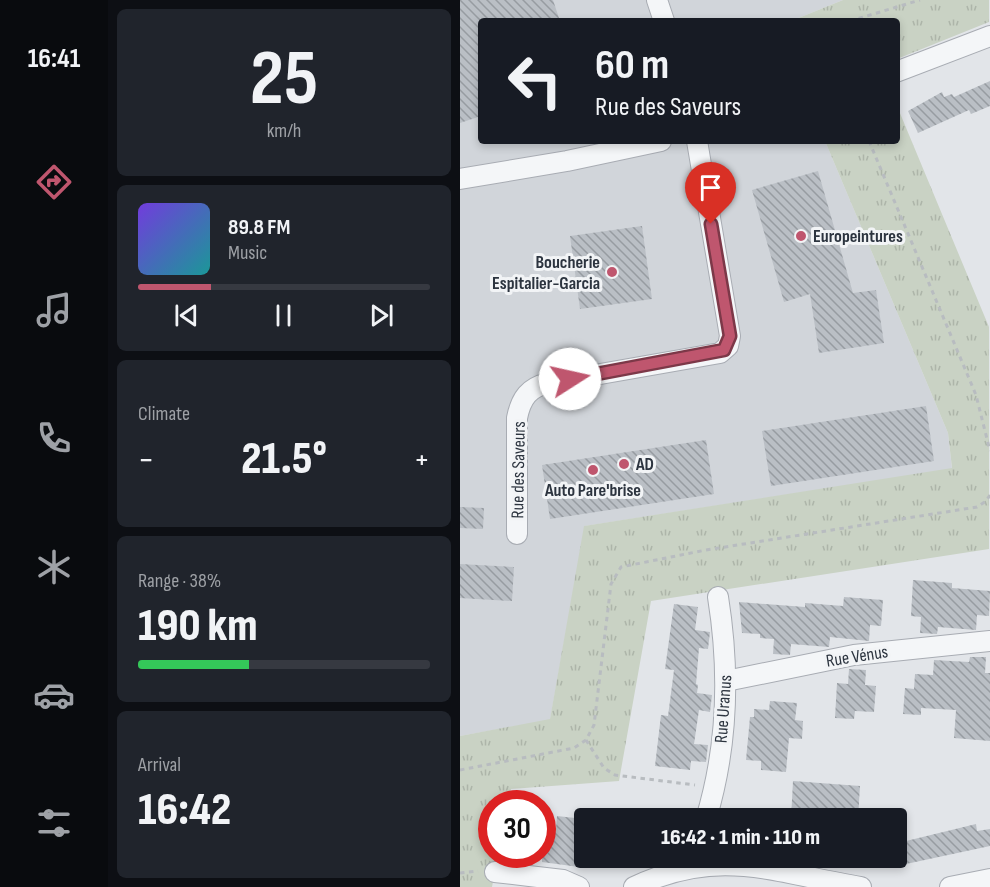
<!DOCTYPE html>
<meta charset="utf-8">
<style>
:root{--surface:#171b24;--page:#20242c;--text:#f1f3f6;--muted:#9ea1a6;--line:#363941;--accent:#bf566e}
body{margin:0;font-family:"Sofia Sans Condensed",sans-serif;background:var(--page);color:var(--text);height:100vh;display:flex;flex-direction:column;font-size:22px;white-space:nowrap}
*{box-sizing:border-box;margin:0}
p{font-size:20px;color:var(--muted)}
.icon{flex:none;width:33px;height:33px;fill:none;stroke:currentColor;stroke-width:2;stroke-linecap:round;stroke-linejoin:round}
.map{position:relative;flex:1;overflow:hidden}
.drawer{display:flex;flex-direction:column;gap:9px;padding:9px;background:#0d0f14;width:352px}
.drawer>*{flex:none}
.top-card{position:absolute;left:18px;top:18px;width:422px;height:126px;border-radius:6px;box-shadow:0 3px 9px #0003;background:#171b24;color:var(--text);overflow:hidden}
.speed{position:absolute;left:18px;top:790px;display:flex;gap:12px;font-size:30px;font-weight:700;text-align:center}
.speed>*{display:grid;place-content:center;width:78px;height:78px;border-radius:50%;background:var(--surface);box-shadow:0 3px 9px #0003;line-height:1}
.speed .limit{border:9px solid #d22;background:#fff;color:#111}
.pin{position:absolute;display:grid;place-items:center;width:51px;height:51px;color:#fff;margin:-62px -26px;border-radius:50% 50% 50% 0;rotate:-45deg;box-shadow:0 0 6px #0007}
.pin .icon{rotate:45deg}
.me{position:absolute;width:66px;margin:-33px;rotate:80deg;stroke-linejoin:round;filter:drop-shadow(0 0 4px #0008)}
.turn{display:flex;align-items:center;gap:21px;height:126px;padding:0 18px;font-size:27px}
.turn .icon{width:78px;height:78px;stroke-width:2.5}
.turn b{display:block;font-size:42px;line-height:51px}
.big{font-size:45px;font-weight:800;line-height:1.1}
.drawer .tile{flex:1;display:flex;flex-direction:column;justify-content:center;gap:9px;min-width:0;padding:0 21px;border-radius:9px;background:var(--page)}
.drawer .dial{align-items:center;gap:0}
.dial b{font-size:78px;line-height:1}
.song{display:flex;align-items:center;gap:18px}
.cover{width:72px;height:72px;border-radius:9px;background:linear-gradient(135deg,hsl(260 70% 55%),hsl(180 70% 35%))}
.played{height:6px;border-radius:3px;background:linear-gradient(90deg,var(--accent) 25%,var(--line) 25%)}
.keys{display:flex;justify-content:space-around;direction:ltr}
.heat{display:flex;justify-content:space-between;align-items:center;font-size:33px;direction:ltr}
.charge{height:9px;border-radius:4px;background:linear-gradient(90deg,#34c759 38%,var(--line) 0)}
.trip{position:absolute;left:114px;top:808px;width:333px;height:60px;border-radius:6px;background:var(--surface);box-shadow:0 3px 9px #0003;font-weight:800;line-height:60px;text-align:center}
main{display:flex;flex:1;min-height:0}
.menu{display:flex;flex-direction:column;width:108px;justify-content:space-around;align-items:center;background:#090b0e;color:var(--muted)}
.menu .icon{width:42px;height:42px}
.menu .active{color:var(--accent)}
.menu b{font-size:27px;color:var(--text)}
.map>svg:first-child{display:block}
</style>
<main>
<nav class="menu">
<b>16:41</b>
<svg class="icon active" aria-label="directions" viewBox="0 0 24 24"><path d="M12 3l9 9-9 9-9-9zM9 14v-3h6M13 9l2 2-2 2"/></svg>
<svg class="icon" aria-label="music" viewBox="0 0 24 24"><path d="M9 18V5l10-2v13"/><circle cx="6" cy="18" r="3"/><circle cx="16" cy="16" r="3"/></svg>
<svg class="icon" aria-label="phone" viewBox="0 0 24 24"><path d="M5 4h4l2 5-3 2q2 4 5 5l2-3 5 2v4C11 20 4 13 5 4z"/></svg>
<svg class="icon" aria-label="climate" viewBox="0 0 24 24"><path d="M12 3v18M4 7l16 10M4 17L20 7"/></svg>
<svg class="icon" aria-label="car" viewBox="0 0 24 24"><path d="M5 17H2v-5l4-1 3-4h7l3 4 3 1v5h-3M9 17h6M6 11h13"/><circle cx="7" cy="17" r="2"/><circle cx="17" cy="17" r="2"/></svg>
<svg class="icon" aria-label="filters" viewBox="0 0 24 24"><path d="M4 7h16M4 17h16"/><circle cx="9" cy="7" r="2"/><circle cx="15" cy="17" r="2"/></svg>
</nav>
<section class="drawer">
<div class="tile dial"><b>25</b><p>km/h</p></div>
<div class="tile">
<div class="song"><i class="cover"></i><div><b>89.8 FM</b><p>Music</p></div></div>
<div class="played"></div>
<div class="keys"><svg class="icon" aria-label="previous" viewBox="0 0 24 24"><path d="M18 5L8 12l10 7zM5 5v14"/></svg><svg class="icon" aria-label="pause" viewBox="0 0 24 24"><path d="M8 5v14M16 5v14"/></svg><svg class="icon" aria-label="next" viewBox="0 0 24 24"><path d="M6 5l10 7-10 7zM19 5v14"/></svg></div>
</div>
<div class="tile"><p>Climate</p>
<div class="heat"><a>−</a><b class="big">21.5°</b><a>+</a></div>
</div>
<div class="tile"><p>Range · 38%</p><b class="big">190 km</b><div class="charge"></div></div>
<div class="tile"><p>Arrival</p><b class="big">16:42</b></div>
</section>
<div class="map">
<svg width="530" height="887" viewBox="0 0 530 887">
<defs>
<pattern id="grass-tufts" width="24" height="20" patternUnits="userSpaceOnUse" patternTransform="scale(1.5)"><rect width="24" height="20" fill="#c9d2c4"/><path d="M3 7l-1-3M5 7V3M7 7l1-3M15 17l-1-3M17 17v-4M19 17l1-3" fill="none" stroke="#adb5a9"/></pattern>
<pattern id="building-back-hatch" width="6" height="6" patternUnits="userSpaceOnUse" patternTransform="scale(1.5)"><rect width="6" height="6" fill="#babfc5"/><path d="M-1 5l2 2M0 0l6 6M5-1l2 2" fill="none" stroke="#979ca1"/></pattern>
</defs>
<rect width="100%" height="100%" fill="#e2e5e9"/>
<polygon fill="#d1d5da" points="0,0 383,0 331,21 21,21 21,141 263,141 264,143 273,141 365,141 488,433 492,469 125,526 90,720 0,736"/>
<g fill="url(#grass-tufts)">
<polygon points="383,0 529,0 529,22 437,59 436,21 331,21"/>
<polygon points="437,106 529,327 529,549 191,601 159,781 51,789 48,804 32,804 32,855 38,855 32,887 0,887 0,736 90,719 124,526 492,468 488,433 365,141 436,141"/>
</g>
<g fill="url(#building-back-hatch)">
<polygon points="0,0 93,0 100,21 21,21 21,116 0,123"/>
<polygon points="530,81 530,106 511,114 509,110 458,133 448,111 482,92 484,97 492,94 494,97"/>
<polygon points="358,171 393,293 416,290 424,343 359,353 350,294 324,302 292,190"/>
<polygon points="182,226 192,299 120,309 110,236"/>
<polygon points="466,406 474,461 311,486 302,431"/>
<polygon points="246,440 254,494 90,519 82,465"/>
<polygon points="0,507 24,508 23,529 0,528"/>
<polygon points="0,564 54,567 52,601 0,598"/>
<polygon points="453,580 492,583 492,588 530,591 529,616 517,615 516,630 478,627 477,634 460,633 461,617 451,616"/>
<polygon points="384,597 423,600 421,626 410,625 409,641 370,637 369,647 331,644 330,655 313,654 314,639 300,638 300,634 282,633 279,602 345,607 345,603 383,606"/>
<polygon points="214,604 238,607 235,630 250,632 248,649 239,648 236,684 238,685 237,693 252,695 250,712 239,710 234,744 248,745 246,762 231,761 230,770 195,766 201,715 208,716 214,670 205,669"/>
<polygon points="510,657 526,657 525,673 530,673 530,741 494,738 496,710 461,708 461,715 443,714 445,688 454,689 455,674 473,675 474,660 509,662"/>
<polygon points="389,669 406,670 405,685 416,686 414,712 395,711 394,719 375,718 377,683 388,684"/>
<polygon points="310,701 337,703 335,720 343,721 342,739 329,738 326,772 301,770 301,761 286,760 290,717 294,717 294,709 309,710"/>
<polygon points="333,781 400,786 398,819 331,819"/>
<polygon points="97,816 124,819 124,852 121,852 119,867 82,862 82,826 96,828"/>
<polygon points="516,824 517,831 530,829 530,846 446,864 442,842"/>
</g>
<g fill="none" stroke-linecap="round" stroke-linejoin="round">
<defs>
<g id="minor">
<polyline points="197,0 204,21"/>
<polyline points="436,72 530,36"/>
<polyline points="0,179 107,161 201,141"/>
<path d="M57 534V418C61 398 69 387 89 383L260 353 268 346 270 336 237 141"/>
<polyline points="266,681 394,655 530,641"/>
<path d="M246 819C268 746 270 672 258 597"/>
<polyline points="35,872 103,880 119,887"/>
<path d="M174 887C261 846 314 873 401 887"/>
<polyline points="490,887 530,879"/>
</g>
</defs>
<use href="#minor" stroke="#a8acb3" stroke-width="22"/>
<g stroke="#b8bcc0" stroke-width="3" stroke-dasharray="4.5 4.5" stroke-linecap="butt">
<polyline points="390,21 460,0"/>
<polyline points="409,141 516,395 530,451"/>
<polyline points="126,740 144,768 155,775 235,785"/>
<polyline points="0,770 114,748 126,740 134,725 151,584 161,567 246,550 517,507 526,501 530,495"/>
<polyline points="0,873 18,871"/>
</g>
<use href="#minor" stroke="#f4f6f8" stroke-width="20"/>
</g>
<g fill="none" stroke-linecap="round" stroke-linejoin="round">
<defs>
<polyline id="route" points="110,379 264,350 270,336 251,224"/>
</defs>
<use href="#route" stroke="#7c3848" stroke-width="15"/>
<use href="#route" stroke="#bf566e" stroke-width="10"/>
</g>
<g fill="#bf566e" stroke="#f2f4f6" stroke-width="2">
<circle cx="341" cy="236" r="6"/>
<circle cx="152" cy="272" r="6"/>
<circle cx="164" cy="464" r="6"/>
<circle cx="133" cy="470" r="6"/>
</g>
<g text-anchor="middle" stroke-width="6" stroke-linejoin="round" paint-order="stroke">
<g font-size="18" font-weight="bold" fill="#2c343f" stroke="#f2f4f6" text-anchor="start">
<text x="353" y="242">Europeintures</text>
<text x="140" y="268" text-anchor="end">Boucherie<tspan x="140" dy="21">Espitalier-Garcia</tspan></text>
<text x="176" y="470">AD</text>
<text x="133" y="496" text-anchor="middle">Auto Pare'brise</text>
</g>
<g font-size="18" fill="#2c343f" stroke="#f2f4f6">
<text transform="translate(58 470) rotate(-89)" y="6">Rue des Saveurs</text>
<text transform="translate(397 656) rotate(-9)" y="6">Rue Vénus</text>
<text transform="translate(263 709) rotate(-86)" y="6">Rue Uranus</text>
</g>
</g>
</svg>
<div class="speed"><div class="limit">30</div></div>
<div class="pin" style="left:251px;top:224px;background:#d93025"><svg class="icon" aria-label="arrive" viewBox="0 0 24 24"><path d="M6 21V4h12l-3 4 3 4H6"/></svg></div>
<svg class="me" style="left:110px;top:379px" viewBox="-20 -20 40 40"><circle r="19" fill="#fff"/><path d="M0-13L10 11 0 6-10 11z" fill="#bf566e"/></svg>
<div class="trip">16:42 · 1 min · 110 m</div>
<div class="top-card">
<div class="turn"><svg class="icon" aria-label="left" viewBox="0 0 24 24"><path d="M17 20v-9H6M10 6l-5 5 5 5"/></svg><div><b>60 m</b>Rue des Saveurs</div></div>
</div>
</div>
</main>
